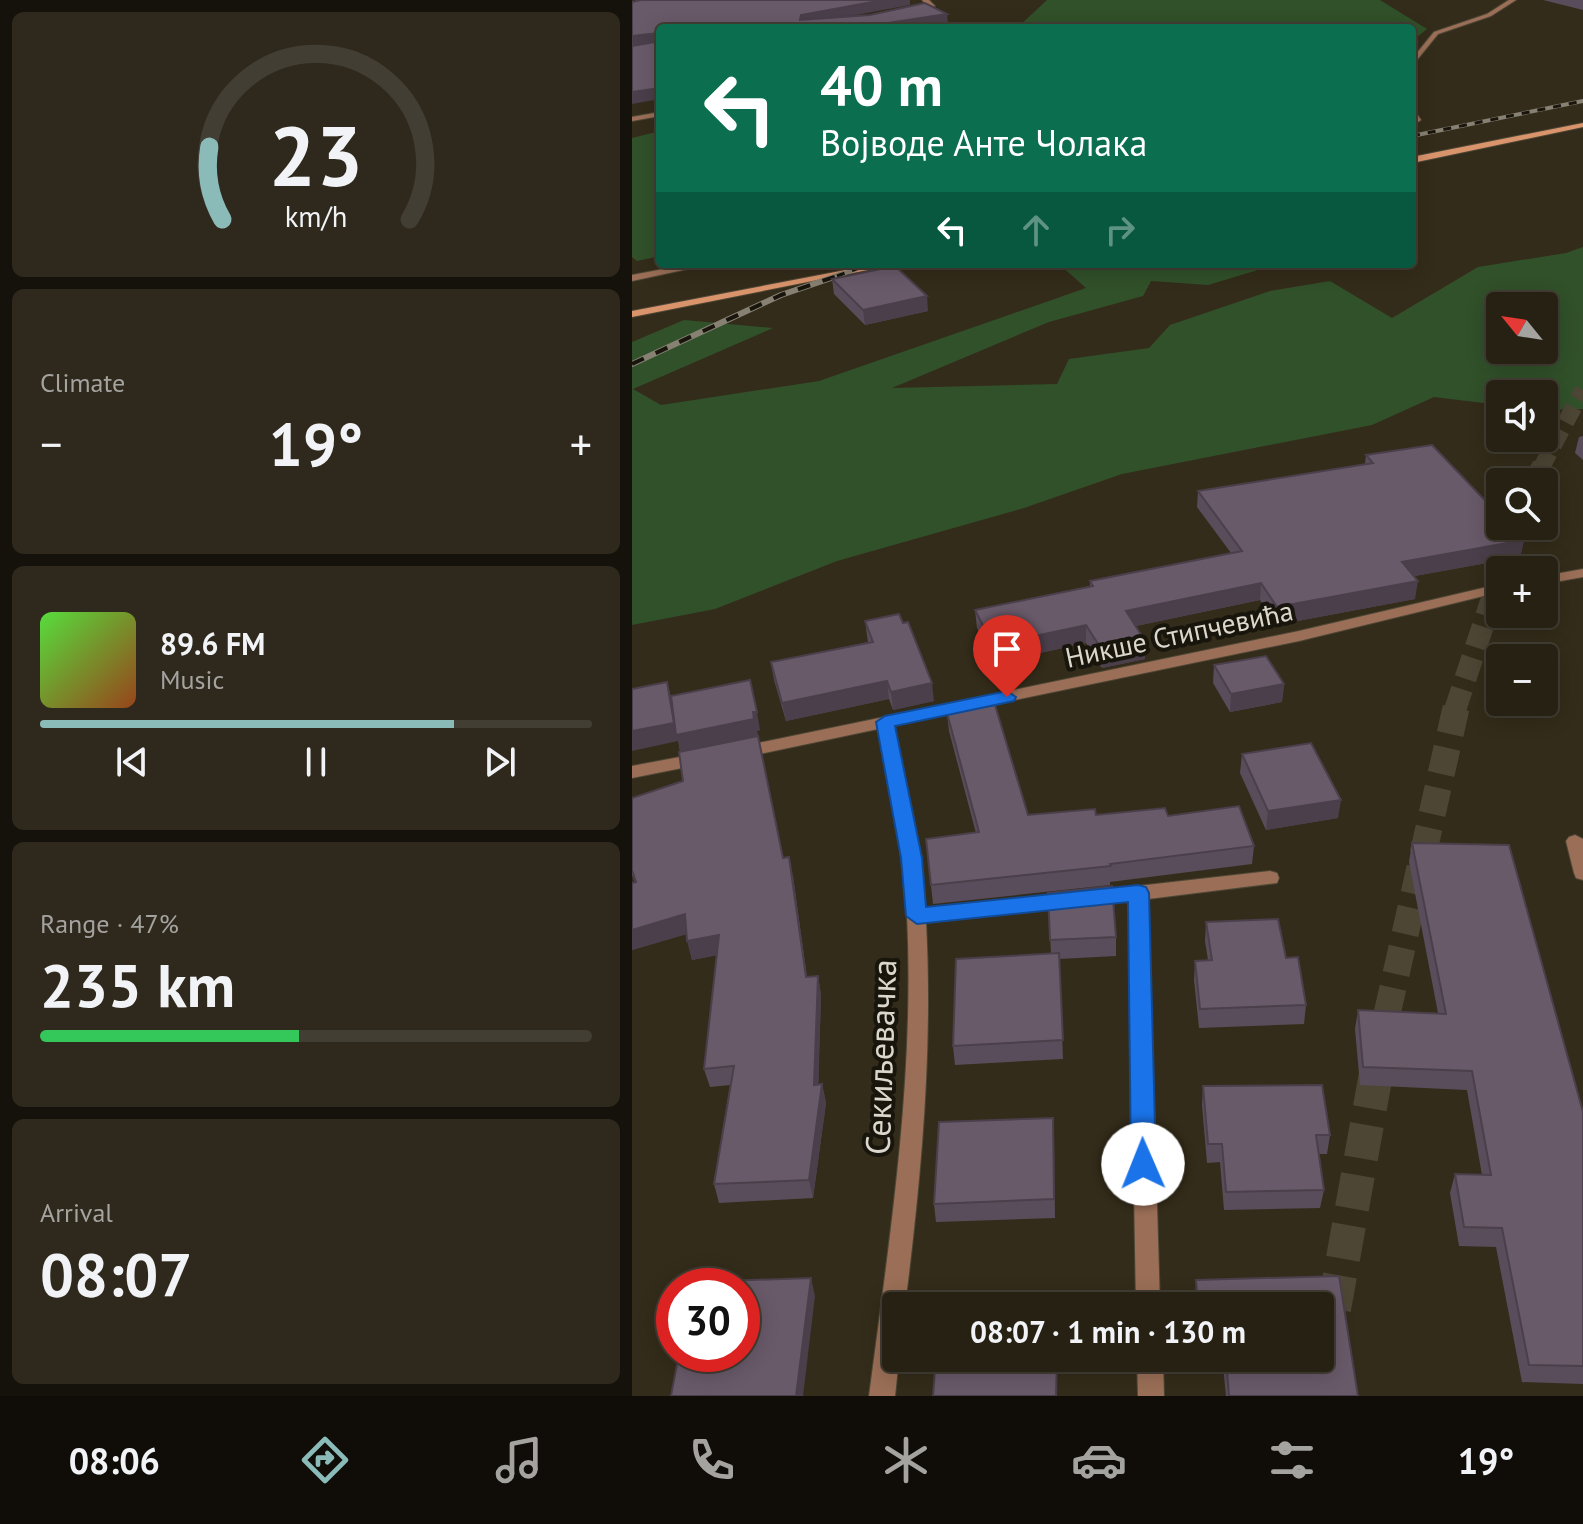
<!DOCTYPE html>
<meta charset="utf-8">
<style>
:root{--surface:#272114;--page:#2f291d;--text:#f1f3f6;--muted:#a4a3a0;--line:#433e34;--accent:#8bbbb9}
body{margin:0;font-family:"PT Sans",sans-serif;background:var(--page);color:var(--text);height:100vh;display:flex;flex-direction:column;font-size:30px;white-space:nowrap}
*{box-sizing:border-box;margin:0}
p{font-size:26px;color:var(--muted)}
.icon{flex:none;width:44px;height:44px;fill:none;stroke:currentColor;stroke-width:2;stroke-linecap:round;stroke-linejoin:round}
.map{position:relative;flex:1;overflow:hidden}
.panel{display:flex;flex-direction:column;gap:12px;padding:12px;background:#15120b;width:632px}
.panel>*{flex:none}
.hud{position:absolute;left:24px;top:24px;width:760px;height:244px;border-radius:8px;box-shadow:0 4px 20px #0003,0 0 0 2px var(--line);background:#0b6e4f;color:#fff;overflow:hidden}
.needle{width:52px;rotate:300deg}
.buttons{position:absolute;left:854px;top:292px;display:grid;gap:16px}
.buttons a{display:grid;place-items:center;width:72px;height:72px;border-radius:8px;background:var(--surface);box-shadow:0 4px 20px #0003,0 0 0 2px var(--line);font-size:40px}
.speed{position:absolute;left:24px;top:1268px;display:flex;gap:16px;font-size:40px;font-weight:700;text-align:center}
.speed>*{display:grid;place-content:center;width:104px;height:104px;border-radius:50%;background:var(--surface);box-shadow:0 4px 20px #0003,0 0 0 2px var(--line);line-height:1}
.speed .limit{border:12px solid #d22;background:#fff;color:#111}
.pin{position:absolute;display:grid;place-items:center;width:68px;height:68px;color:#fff;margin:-82px -34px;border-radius:50% 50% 50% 0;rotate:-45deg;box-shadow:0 0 8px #0007}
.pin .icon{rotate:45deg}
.me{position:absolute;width:88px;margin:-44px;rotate:359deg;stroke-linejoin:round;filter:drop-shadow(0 0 6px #0008)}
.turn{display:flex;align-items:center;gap:28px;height:168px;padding:0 32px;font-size:36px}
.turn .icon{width:104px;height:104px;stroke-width:2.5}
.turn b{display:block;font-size:56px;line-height:68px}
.lanes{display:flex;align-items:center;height:76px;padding:0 32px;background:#0003;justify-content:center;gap:40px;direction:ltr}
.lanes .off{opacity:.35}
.big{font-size:60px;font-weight:700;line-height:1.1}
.panel .card{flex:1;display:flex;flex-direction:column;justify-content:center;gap:12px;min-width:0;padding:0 28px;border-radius:12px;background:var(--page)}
.panel .dial{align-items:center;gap:0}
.dial svg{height:208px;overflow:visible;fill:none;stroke:var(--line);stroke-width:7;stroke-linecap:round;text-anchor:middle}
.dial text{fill:var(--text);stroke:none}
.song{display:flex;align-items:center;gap:24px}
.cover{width:96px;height:96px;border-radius:12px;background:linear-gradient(135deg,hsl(110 70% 55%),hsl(20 70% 35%))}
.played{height:8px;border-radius:4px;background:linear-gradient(90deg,var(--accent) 75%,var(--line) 75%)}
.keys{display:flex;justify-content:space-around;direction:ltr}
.heat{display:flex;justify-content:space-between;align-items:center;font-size:44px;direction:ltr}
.charge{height:12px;border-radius:6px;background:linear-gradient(90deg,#34c759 47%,var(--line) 0)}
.trip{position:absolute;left:250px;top:1292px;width:452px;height:80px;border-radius:8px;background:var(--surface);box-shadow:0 4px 20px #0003,0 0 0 2px var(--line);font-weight:700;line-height:80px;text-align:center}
.menu{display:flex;height:128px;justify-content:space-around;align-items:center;background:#100d08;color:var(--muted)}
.menu .icon{width:56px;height:56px}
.menu .selected{color:var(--accent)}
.menu b{font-size:36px;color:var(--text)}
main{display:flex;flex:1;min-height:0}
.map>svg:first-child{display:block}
</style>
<main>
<section class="panel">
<div class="card dial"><svg viewBox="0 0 100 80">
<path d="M14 69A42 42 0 1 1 86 69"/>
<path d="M14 69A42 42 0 0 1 9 41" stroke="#8bbbb9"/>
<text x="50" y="56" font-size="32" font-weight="700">23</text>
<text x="50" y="72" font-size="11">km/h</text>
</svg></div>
<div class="card"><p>Climate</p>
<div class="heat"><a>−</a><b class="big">19°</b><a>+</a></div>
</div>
<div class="card">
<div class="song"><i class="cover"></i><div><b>89.6 FM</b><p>Music</p></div></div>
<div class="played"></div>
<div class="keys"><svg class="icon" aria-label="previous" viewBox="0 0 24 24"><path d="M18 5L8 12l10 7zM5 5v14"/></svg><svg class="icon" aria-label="pause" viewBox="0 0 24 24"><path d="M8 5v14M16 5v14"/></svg><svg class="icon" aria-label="next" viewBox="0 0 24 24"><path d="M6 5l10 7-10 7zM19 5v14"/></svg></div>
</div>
<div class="card"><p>Range · 47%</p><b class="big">235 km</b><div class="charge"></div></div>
<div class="card"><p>Arrival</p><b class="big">08:07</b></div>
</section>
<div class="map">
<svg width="951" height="1396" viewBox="0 0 951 1396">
<rect width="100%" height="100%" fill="#342c1a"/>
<g fill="#31512a" fill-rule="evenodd">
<polygon points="415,0 748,0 795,29 780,41 780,28 385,28"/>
<polygon points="28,131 28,256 5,261 0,257 0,138"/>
<path d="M951 247V409L912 410V394H868V405L802 397 740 425 490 474 392 508 205 561 83 609 0 625V342L52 320 141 328 1 389 29 405 187 381 454 288 427 264H646L576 285 519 281 511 296 417 322 260 388 425 384 437 359 517 348 538 325 638 291 698 281 760 318 846 267 934 253ZM868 306H912V350H868Z"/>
</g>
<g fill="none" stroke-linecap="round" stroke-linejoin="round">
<polyline stroke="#4d4635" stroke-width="17" stroke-dasharray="17 9" stroke-linecap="butt" points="909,468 951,390"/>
<g stroke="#4d4635" stroke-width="22" stroke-dasharray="22 11" stroke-linecap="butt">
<polyline points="902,482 911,466"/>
<polyline points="823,710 884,526"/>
</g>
<polyline stroke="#4d4635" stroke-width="27" stroke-dasharray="27 14" stroke-linecap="butt" points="755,1014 824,708"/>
<polyline stroke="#4d4635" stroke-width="34" stroke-dasharray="34 17" stroke-linecap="butt" points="702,1309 755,1012"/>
<defs>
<g id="street">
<polygon points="290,0 297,0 303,6 280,13 280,11 295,5"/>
<polygon points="877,0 884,0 859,16 806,34 780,66 780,59 802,32 855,14"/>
<polygon points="780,107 789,120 780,126"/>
<polygon points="28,112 28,116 0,121 0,117"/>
<polygon points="58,264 79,264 0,281 0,275"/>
<polygon points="951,569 951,577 912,584 912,576"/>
<path d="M868 584V592L667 641 262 725 284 841 293 908 438 893 445 895 447 900 445 905 438 907 294 922C301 1051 289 1178 273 1306H264V1358H267L263 1396H237C258 1236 283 1077 275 916 271 853 258 790 246 729L108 758 100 752 102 748 667 631Z"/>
<polygon points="69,753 77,759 75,763 0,778 0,766"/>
<polygon points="943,835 951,839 951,880 944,878 942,873 934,841 937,837"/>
<polygon points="638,871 645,873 647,878 645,883 516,899 528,1306 504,1306 497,901 461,905 454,903 452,898 454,893 461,891"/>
<polygon points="505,1358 531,1358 532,1396 506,1396"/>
</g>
<g id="secondary">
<polygon points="951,123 951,127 780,163 780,157"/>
<polygon points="245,264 266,264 0,317 0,311"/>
</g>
</defs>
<use href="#street" stroke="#4f4736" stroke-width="2"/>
<use href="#secondary" stroke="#4f4736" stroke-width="2"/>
<use href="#street" fill="#9b6f57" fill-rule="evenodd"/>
<use href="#secondary" fill="#da946c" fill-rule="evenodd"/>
<defs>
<g id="rail-far1">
<polyline points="780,136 951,101"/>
<polyline points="205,276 238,264"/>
</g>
<polyline id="rail" points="0,364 149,295 211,274"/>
</defs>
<use href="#rail-far1" stroke="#878173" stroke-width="4"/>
<use href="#rail" stroke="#878173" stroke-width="6"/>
<use href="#rail-far1" stroke="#18150d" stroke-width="3" stroke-dasharray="8" stroke-linecap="butt"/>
<use href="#rail" stroke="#18150d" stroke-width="4" stroke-dasharray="13" stroke-linecap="butt"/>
</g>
<g fill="#5a4d5b">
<polygon points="911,0 951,0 951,10"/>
<polygon points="200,279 296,311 233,325 202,294"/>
<polygon points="951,436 951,460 943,453 947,437"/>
<polygon points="734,455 892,540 888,557 782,576 783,599 644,625 628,600 504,626 513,659 470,668 454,643 362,663 345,628 343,610 458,587 458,581 599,553 565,507 566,491 733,464"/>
<polygon points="233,621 302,701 261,710 257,699 154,721 142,680 139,662 236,642"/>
<polygon points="582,665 652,684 650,702 598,712 581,683"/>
<polygon points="39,696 128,730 125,731 151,858 161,876 175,977 186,976 189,995 186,1085 190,1084 194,1103 181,1198 87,1203 82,1184 98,1085 78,1087 72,1069 85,955 60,960 54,934 0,950 0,883 3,883 0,875 0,798 51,781 48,752"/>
<polygon points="315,713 396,815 536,816 622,846 620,864 478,882 478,885 301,904 294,839 344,833 317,731"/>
<polygon points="610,754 706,818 634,830 608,773"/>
<polygon points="780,843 951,1112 951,1384 890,1382 864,1247 827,1246 818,1193 823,1174 850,1175 835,1090 728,1085 723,1029 726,1010 806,1013 777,862"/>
<polygon points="416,893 484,937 484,956 427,959 431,1059 323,1065 321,1046 419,954"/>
<polygon points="574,922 654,958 674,1005 672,1024 567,1028 562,980 563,961 576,960 573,941"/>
<polygon points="571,1086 698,1135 695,1154 686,1154 692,1190 688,1208 592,1210 588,1162 575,1163 570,1105"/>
<polygon points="422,1137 423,1218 304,1222 302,1204"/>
<polygon points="707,1276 726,1396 594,1396 591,1366 568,1367 568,1358 688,1358 688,1306 563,1306 564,1280"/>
</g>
<g fill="#4a3f4a">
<polygon points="251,0 278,0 278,5 170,25 168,20 169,15"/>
<polygon points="315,14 316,24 291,28 223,28"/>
<polygon points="26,33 28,43 0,47 0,36"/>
<polygon points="28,88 28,99 0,104 0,92"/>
<polygon points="295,296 296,311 233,325 231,310"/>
<polygon points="892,540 888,557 767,579 770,562"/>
<polygon points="786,581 783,599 644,625 645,607"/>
<polygon points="629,583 628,600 494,628 494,611"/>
<polygon points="454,625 454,643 362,663 361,645"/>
<polygon points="513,641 513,659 470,668 470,650"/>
<polygon points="255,681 257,699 154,721 150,703"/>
<polygon points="35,682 40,700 121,712 125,712 128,730 125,731 126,737 49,753 46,741 0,751 0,731"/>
<polygon points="300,683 302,701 261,710 259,692"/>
<polygon points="652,684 650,702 598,712 599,694"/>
<polygon points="709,800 706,818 634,830 636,811"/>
<polygon points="157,857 161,876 177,996 174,977"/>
<polygon points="53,914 59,933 0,950 0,930"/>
<polygon points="87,935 92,954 60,960 55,941"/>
<polygon points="186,976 189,995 186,1104 182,1085"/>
<polygon points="190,1084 194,1103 181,1198 177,1180"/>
<polygon points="179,1278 183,1296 171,1396 164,1396"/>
</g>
<g fill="#695a6a" stroke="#4a3f4a" stroke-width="2">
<polygon points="9,0 251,0 169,15 168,20 238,15 293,3 315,14 223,28 28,28 28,40 26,33 0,36 0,2"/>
<polygon points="28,41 28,88 0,92 0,46"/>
<polygon points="263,266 295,296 231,310 200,279"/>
<polygon points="800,445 868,516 868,526 878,526 892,540 770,562 786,581 645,607 629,583 494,611 513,641 470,650 454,625 361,645 343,610 461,586 458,581 610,551 566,491 741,463 734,455"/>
<polygon points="267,614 271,623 276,622 300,683 259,692 255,681 150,703 139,662 241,642 233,621"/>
<polygon points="634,656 652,684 599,694 582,665"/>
<polygon points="118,680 125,712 121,712 122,719 44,735 39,696"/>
<polygon points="35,682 42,723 0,731 0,689"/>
<polygon points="363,705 396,815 463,809 464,815 533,808 536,816 607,806 622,846 478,864 479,866 299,885 294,839 347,832 315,713"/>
<polygon points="126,736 151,858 157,857 174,977 186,976 182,1085 190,1084 177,1180 82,1184 102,1066 72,1069 87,935 55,941 53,914 0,930 0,883 4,882 0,870 0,798 51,781 47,752"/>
<polygon points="679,743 709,800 636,811 610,754"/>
<polygon points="780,843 877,845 951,1112 951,1366 897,1365 870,1228 832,1227 823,1174 859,1175 840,1071 731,1067 726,1010 814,1014"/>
<polygon points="480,886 484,937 418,940 416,893"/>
<polygon points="646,919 654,958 666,957 674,1005 568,1009 563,961 580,960 574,922"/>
<polygon points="427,953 431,1040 321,1046 324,959"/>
<polygon points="690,1085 698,1135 684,1135 692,1190 594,1192 590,1144 576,1144 571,1086"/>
<polygon points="421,1118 422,1199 302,1204 307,1122"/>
<polygon points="707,1276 726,1396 597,1396 594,1358 688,1358 688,1306 566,1306 564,1280"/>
<polygon points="179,1278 164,1396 39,1396 47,1354 110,1354 110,1286 61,1286 62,1282"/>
<polygon points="304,1358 425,1358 424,1396 301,1396"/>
</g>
<polygon fill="#1a73e8" stroke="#114b97" stroke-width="2" points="375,691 384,697 382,701 263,726 290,858 294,907 506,885 514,887 517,893 524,1164 520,1172 511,1175 502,1172 499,1164 496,902 285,924 274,916 269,858 244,722 253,716"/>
<g text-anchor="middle" stroke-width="8" stroke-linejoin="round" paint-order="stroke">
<g font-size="28" fill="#dbd7cc" stroke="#18150d">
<text transform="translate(547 634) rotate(-12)" y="10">Никше Стипчевића</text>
</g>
<g font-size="34" fill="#dbd7cc" stroke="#18150d">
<text transform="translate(249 1057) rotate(-88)" y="12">Секиљевачка</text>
</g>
</g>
</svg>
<div class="buttons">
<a><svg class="needle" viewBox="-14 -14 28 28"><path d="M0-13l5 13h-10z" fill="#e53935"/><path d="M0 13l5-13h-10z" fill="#a4a3a0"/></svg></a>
<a><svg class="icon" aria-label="sound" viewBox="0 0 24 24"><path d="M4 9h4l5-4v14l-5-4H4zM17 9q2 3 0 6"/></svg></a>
<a><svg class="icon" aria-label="search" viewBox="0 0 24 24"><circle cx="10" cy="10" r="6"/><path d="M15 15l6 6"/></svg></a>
<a>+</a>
<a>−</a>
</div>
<div class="speed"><div class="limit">30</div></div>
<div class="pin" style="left:375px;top:697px;background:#d93025"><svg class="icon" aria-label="arrive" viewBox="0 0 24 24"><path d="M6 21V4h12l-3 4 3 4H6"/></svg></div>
<svg class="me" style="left:511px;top:1164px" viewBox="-20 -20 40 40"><circle r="19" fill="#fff"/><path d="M0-13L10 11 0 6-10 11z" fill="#1a73e8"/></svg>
<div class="trip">08:07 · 1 min · 130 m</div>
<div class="hud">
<div class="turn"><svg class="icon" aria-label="left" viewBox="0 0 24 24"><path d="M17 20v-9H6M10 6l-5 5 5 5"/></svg><div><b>40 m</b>Војводе Анте Чолака</div></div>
<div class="lanes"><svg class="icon" aria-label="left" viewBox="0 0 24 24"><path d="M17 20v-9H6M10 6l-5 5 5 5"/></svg><svg class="icon off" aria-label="ahead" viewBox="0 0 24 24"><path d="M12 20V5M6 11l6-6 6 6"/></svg><svg class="icon off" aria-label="right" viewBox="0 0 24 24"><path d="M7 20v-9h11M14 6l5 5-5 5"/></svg></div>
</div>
</div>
</main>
<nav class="menu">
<b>08:06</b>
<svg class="icon selected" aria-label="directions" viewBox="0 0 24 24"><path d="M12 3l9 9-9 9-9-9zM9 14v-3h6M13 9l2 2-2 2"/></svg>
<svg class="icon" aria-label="music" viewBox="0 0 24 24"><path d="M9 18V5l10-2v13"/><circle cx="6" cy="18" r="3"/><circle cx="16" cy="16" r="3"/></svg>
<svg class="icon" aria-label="phone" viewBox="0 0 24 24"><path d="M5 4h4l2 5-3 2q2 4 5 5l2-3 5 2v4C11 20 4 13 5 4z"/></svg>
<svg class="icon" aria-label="climate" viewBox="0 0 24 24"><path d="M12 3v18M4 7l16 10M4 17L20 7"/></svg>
<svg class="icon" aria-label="car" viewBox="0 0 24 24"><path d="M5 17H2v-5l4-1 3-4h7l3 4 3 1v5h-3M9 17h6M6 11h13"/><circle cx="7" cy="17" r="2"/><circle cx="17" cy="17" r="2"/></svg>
<svg class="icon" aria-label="filters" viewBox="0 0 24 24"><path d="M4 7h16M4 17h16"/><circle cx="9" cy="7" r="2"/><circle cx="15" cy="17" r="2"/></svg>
<b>19°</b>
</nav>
